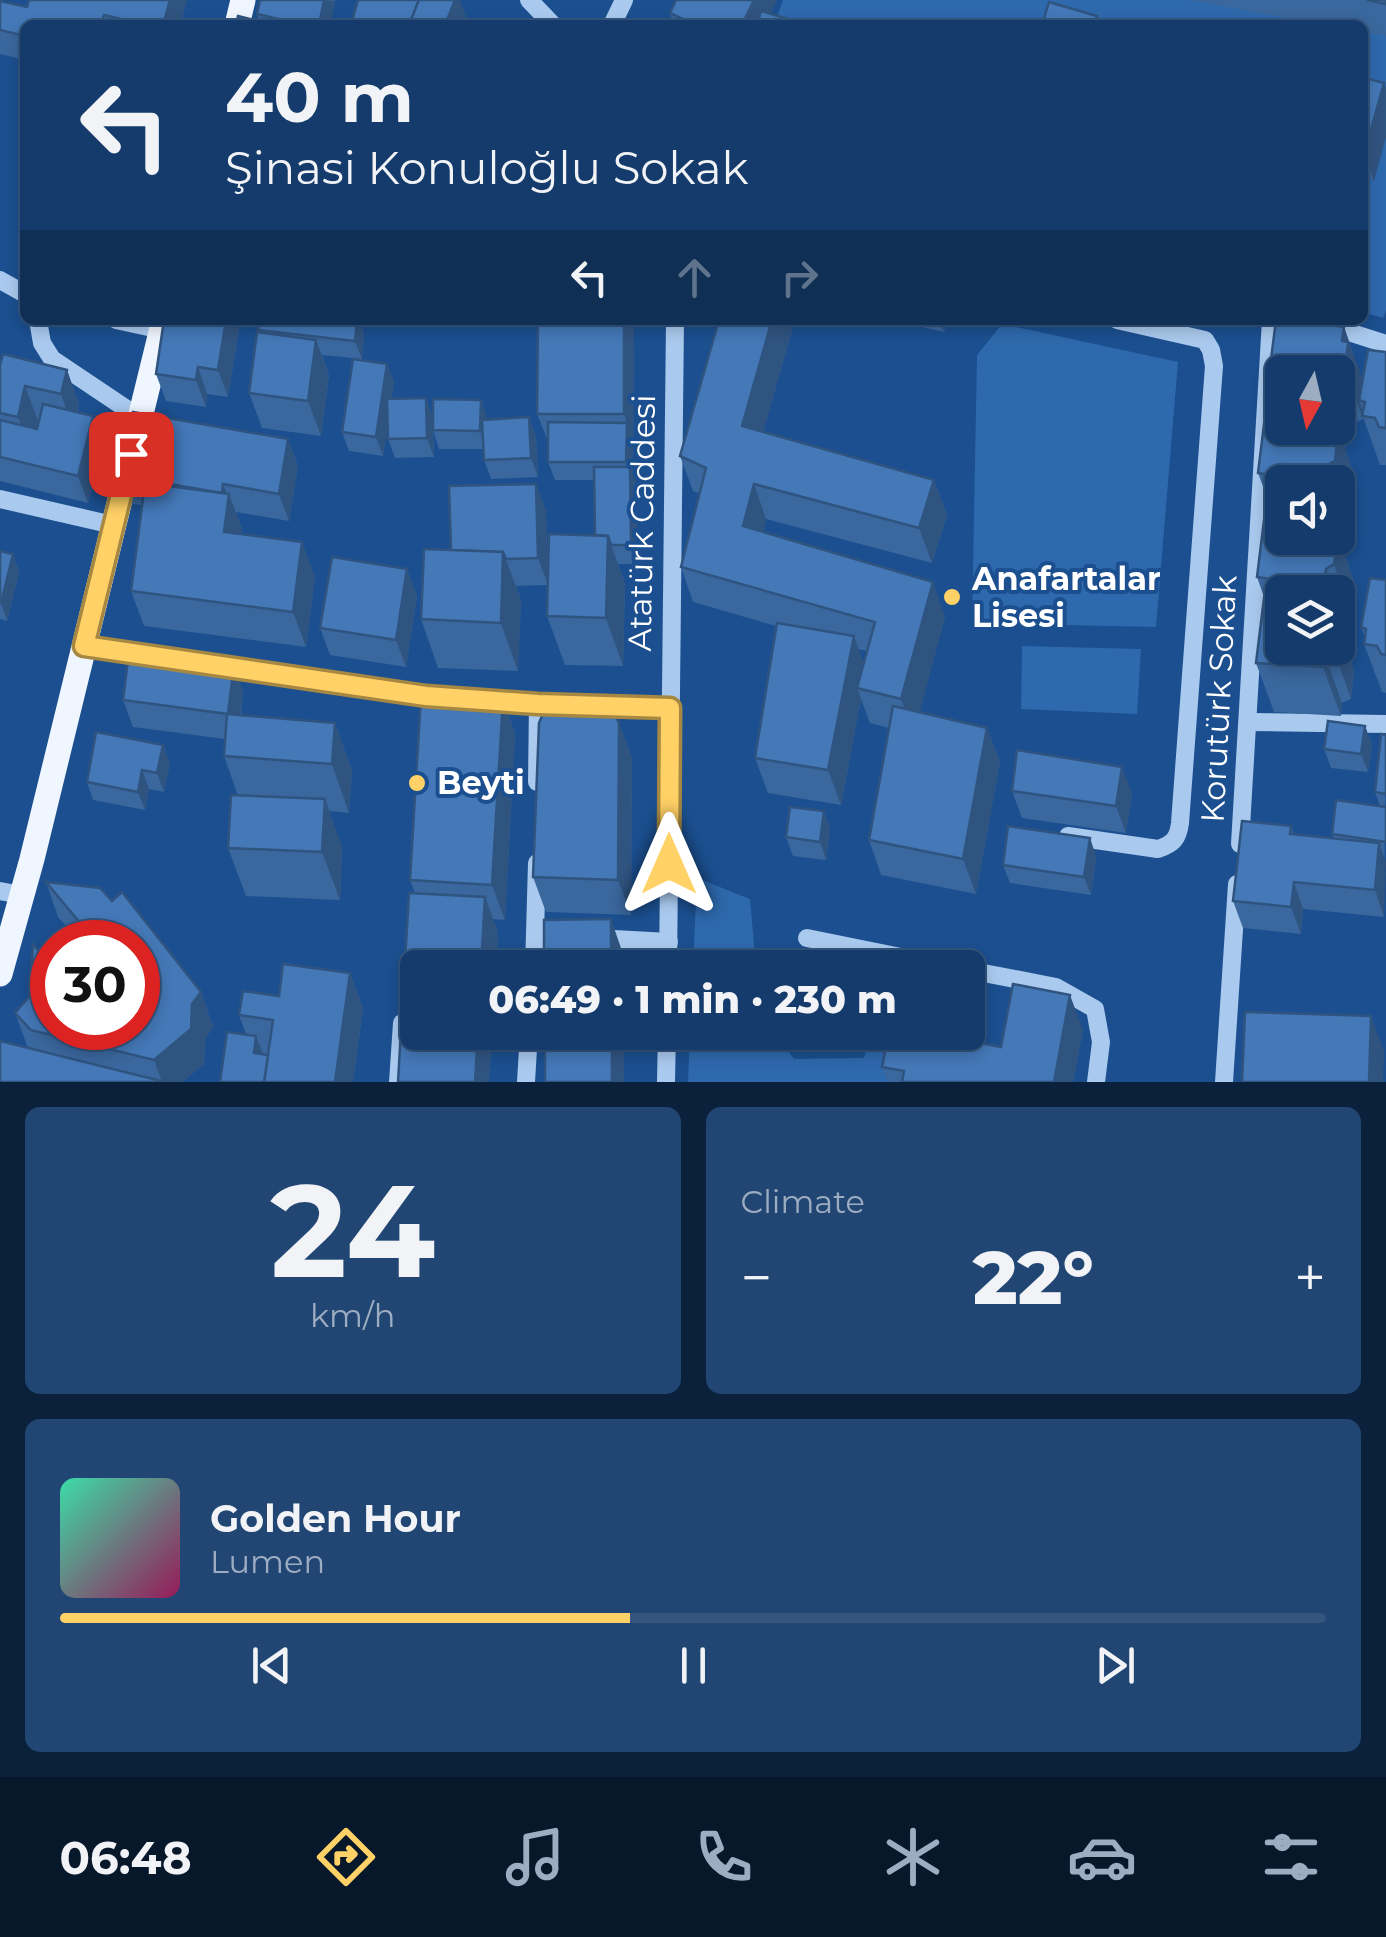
<!DOCTYPE html>
<meta charset="utf-8">
<style>
:root{--surface:#143b6b;--page:#214673;--text:#f1f3f6;--muted:#9dadc1;--line:#33557e;--accent:#ffd166}
body{margin:0;font-family:Montserrat,sans-serif;background:var(--page);color:var(--text);height:100vh;display:flex;flex-direction:column;font-size:38px;white-space:nowrap}
*{box-sizing:border-box;margin:0}
p{font-size:32px;color:var(--muted)}
.icon{flex:none;width:55px;height:55px;fill:none;stroke:currentColor;stroke-width:2;stroke-linecap:round;stroke-linejoin:round}
.map{position:relative;height:1082px;overflow:hidden}
.drawer{display:flex;flex-direction:column;gap:25px;padding:25px;background:#0b203b;flex:1}
.drawer>*{flex:none}
.top-card{position:absolute;left:20px;top:20px;width:1348px;height:305px;border-radius:15px;box-shadow:0 5px 15px #0003,0 0 0 2px var(--line);background:#143b6b;color:var(--text);overflow:hidden}
.needle{width:65px;rotate:188deg}
.buttons{position:absolute;left:1265px;top:355px;display:grid;gap:20px}
.buttons a{display:grid;place-items:center;width:90px;height:90px;border-radius:15px;background:var(--surface);box-shadow:0 5px 15px #0003,0 0 0 2px var(--line);font-size:50px}
.speed{position:absolute;left:30px;top:920px;display:flex;gap:20px;font-size:50px;font-weight:700;text-align:center}
.speed>*{display:grid;place-content:center;width:130px;height:130px;border-radius:50%;background:var(--surface);box-shadow:0 5px 15px #0003,0 0 0 2px var(--line);line-height:1}
.speed .limit{border:15px solid #d22;background:#fff;color:#111}
.pin{position:absolute;display:grid;place-items:center;width:85px;height:85px;color:#fff;margin:-42px;border-radius:20px;box-shadow:0 5px 15px #0006}
.me{position:absolute;width:110px;margin:-55px;rotate:0deg;stroke-linejoin:round;filter:drop-shadow(0 0 8px #0008)}
.turn{display:flex;align-items:center;gap:35px;height:210px;padding:0 40px;font-size:45px}
.turn .icon{width:130px;height:130px;stroke-width:2.5}
.turn b{display:block;font-size:70px;line-height:85px}
.lanes{display:flex;align-items:center;height:95px;padding:0 40px;background:#0003;justify-content:center;gap:50px;direction:ltr}
.lanes .off{opacity:.35}
.big{font-size:75px;font-weight:800;line-height:1.1}
.drawer .tile{flex:1;display:flex;flex-direction:column;justify-content:center;gap:15px;min-width:0;padding:0 35px;border-radius:15px;background:var(--page)}
.drawer .dial{align-items:center;gap:0}
.dial b{font-size:130px;line-height:1}
.song{display:flex;align-items:center;gap:30px}
.cover{width:120px;height:120px;border-radius:15px;background:linear-gradient(135deg,hsl(160 70% 55%),hsl(330 70% 35%))}
.played{height:10px;border-radius:5px;background:linear-gradient(90deg,var(--accent) 45%,var(--line) 45%)}
.keys{display:flex;justify-content:space-around;direction:ltr}
.heat{display:flex;justify-content:space-between;align-items:center;font-size:55px;direction:ltr}
.drawer .tiles{flex:1;display:grid;gap:25px;grid-template-columns:1fr 1fr}
.tile:last-child{grid-column:span 2}
.trip{position:absolute;left:400px;top:950px;width:585px;height:100px;border-radius:15px;background:var(--surface);box-shadow:0 5px 15px #0003,0 0 0 2px var(--line);font-weight:800;line-height:100px;text-align:center}
.tabs{display:flex;height:160px;justify-content:space-around;align-items:center;background:#08182b;color:var(--muted)}
.tabs .icon{width:70px;height:70px}
.tabs .selected{color:var(--accent)}
.tabs b{font-size:45px;color:var(--text)}
.map>svg:first-child{display:block}
</style>
<div class="map">
<svg width="1386" height="1082" viewBox="0 0 1386 1082">
<rect width="100%" height="100%" fill="#1b4f8f"/>
<g fill="#2e69ad">
<polygon points="783,0 1386,0 1386,311 1383,318 1363,312 1362,25 774,25"/>
<polygon points="1002,324 1178,362 1156,627 972,623 977,355"/>
<polygon points="1022,646 1141,649 1137,714 1021,709"/>
<polygon points="697,878 750,899 756,967 693,967"/>
<polygon points="690,1033 775,1033 794,1059 864,1058 871,1033 901,1033 889,1082 688,1082"/>
</g>
<g fill="none" stroke-linecap="round" stroke-linejoin="round">
<g stroke="#a9c9ee" stroke-width="18">
<polyline points="529,0 553,25"/>
<polyline points="612,25 624,0"/>
<polyline points="0,280 25,294"/>
<polyline points="38,320 42,343 52,359 140,418"/>
<polyline points="116,320 162,330"/>
<polyline points="1311,320 1386,344"/>
<polyline points="0,499 113,525"/>
<polyline points="83,646 152,656"/>
<polyline points="213,664 444,697"/>
<polyline points="480,700 670,708"/>
<polyline points="1249,722 1386,724"/>
<polyline points="537,782 538,704"/>
<path d="M1068 836 1158 849C1173 844 1178 839 1180 823L1214 366 1211 350 1205 340 1117 320"/>
<polyline points="1240,844 1271,320"/>
<polyline points="0,891 22,895"/>
<polyline points="595,938 669,942"/>
<polyline points="807,938 955,968"/>
<polyline points="534,968 537,863"/>
<polyline points="668,968 675,320"/>
<polyline points="968,970 1056,987 1095,1009 1101,1042 1096,1082"/>
<polyline points="398,1082 402,1023"/>
<polyline points="526,1082 529,1032"/>
<polyline points="666,1082 667,1032"/>
<polyline points="1224,1082 1237,884"/>
</g>
<g stroke="#f0f6ff" stroke-width="25">
<polyline points="237,25 243,0"/>
<polyline points="0,974 32,859 164,320"/>
</g>
</g>
<g fill="#3a679d" fill-rule="evenodd">
<polygon points="29,0 187,0 180,25 25,25 25,60 0,54 0,1 27,7"/>
<polygon points="260,0 335,0 335,1 330,25 236,25 259,22 257,14"/>
<polygon points="1188,0 1386,0 1386,36 1362,32 1362,25 1325,25"/>
<polygon points="670,13 770,14 808,25 674,25"/>
<polygon points="1362,71 1365,77 1374,181 1362,178"/>
<polygon points="259,320 364,320 364,322 360,322 364,334 362,359 322,355 329,375 321,436 262,428 249,393 259,332"/>
<polygon points="538,320 634,320 633,475 637,485 637,564 618,564 625,584 623,666 565,665 547,616 595,535 594,480 555,480 548,462 548,441 537,414"/>
<path d="M719 320H795L763 432 934 480 947 515 932 563 766 519 763 532 945 617 919 712 987 728 1000 762 976 894 881 875 869 840 889 728 870 723 861 699 841 805 768 793 755 758 776 626 693 602 681 567 700 494 693 491 680 456ZM858 649 867 651 864 664Z"/>
<polygon points="890,320 947,320 944,332"/>
<path d="M1276 320H1330L1332 325 1344 327 1362 381 1386 352V465H1380L1363 417V419L1354 423 1352 435 1340 434 1356 481 1353 509 1344 513 1343 525H1338V482H1282V538L1338 534 1355 585 1352 613 1343 617 1342 629H1340L1354 671 1351 699 1342 703 1341 716 1274 712 1256 663 1264 597 1257 577 1270 505 1258 473 1275 401 1268 383ZM1282 372H1338V428H1282ZM1282 592H1338V648Z"/>
<polygon points="239,329 228,397 207,394 206,407 166,401 156,374"/>
<polygon points="387,364 394,382 391,399 426,398 432,416 481,400 487,420 536,436 538,477 491,479 484,460 484,449 439,449 433,430 434,457 395,458 388,439 388,421 383,456 349,451 342,432"/>
<polygon points="0,365 67,370 79,405 78,412 93,416 103,443 88,503 0,481"/>
<polygon points="288,439 298,466 289,521 236,512 242,529 241,535 315,577 306,647 144,626 131,591 142,505 132,504 122,476"/>
<polygon points="536,484 546,511 548,585 516,586 521,600 518,671 438,668 421,619 451,550"/>
<polygon points="0,551 13,554 19,572 7,621 0,619"/>
<polygon points="407,569 417,596 406,667 330,655 320,628"/>
<polygon points="1386,580 1386,693 1382,692 1364,644 1365,638 1361,627"/>
<polygon points="234,665 243,692 241,715 335,723 352,771 349,813 329,811 342,847 340,900 246,896 228,848 238,796 224,756 225,739 133,727 123,700"/>
<polygon points="421,695 503,699 515,734 505,920 493,919 498,932 496,968 418,968 418,1032 492,1032 489,1082 398,1082 409,893 415,893 410,880"/>
<polygon points="619,723 632,758 631,915 546,912 533,877"/>
<polygon points="1365,726 1372,745 1368,772 1331,768 1324,749"/>
<polygon points="1386,735 1384,917 1303,909 1301,934 1243,928 1233,901 1291,826 1294,834 1334,839 1332,834 1380,806 1375,792"/>
<polygon points="163,745 170,764 164,792 149,789 145,810 93,800 87,782"/>
<polygon points="1012,791 1132,794 1126,833 1022,818"/>
<polygon points="824,811 830,829 826,860 793,856 786,837"/>
<polygon points="1090,838 1096,857 1091,895 1010,883 1003,865"/>
<polygon points="46,882 100,888 112,901 122,892 201,992 213,1027 205,1039 204,1064 182,1082 0,1082 0,1041 28,1048 15,1013 29,997 33,944 52,967 52,1028 138,1028 138,942 80,942 58,917"/>
<polygon points="350,973 363,1008 353,1082 220,1082 246,1034 239,1015 279,996"/>
<polygon points="1083,1030 1073,1082 888,1082 882,1067 961,1040 1001,1047"/>
</g>
<g fill="#305480">
<polygon points="170,0 187,0 180,25 163,25"/>
<polygon points="324,0 335,1 330,25 319,25"/>
<polygon points="455,0 460,0 469,25 445,25"/>
<polygon points="754,0 777,0 765,25 742,25"/>
<polygon points="1384,83 1386,89 1386,137 1374,181 1364,154"/>
<polygon points="226,320 235,320 239,329 228,397 218,370"/>
<polygon points="357,320 359,320 364,334 362,359 355,341"/>
<polygon points="624,320 634,320 633,475 637,485 637,564 631,545 630,473 626,462 627,423 624,414"/>
<polygon points="772,320 795,320 755,461 742,426"/>
<polygon points="939,320 947,320 944,332"/>
<polygon points="1329,320 1346,363 1342,341 1344,327 1361,375 1366,390 1359,400 1363,412 1363,419 1329,325"/>
<polygon points="316,340 329,375 321,436 308,401"/>
<polygon points="387,364 394,382 383,456 376,437"/>
<polygon points="198,367 207,394 206,407 196,380"/>
<polygon points="67,370 79,405 73,429 61,394"/>
<polygon points="1338,378 1354,423 1352,435 1338,394"/>
<polygon points="25,386 38,421 30,452 18,417"/>
<polygon points="426,398 432,416 434,457 427,438"/>
<polygon points="481,400 487,418 487,449 480,431"/>
<polygon points="93,416 103,443 88,503 78,476"/>
<polygon points="529,417 536,436 538,477 531,458"/>
<polygon points="1338,427 1356,481 1353,509 1324,428"/>
<polygon points="288,439 298,466 289,521 279,494"/>
<polygon points="1327,465 1333,482 1327,482 1325,477"/>
<polygon points="934,480 947,515 932,563 919,528"/>
<polygon points="223,484 229,499 229,494 242,529 237,567 224,532 222,493"/>
<polygon points="536,484 546,511 548,585 538,558"/>
<polygon points="754,484 766,519 756,561 743,526"/>
<polygon points="1338,494 1344,513 1343,525 1338,511"/>
<polygon points="1338,534 1355,585 1352,613 1334,564"/>
<polygon points="608,536 625,584 623,666 606,618"/>
<polygon points="302,542 315,577 306,647 293,612"/>
<polygon points="503,552 521,600 518,671 501,623"/>
<polygon points="13,554 19,572 7,621 1,603"/>
<polygon points="407,569 417,596 406,667 396,640"/>
<polygon points="1326,569 1334,592 1329,592 1324,581"/>
<polygon points="1310,579 1314,592 1310,592 1308,585"/>
<polygon points="933,582 945,617 914,734 901,699"/>
<polygon points="1338,601 1343,617 1342,629 1338,617"/>
<polygon points="1338,623 1354,671 1351,699 1333,648 1338,648"/>
<polygon points="854,636 866,671 857,688 861,699 841,805 828,770"/>
<polygon points="1325,655 1342,703 1341,716 1323,667"/>
<polygon points="234,665 243,692 237,741 228,714"/>
<polygon points="503,699 515,734 505,920 492,885"/>
<polygon points="335,723 352,771 349,813 332,764"/>
<polygon points="619,723 632,758 631,915 618,880"/>
<polygon points="1365,726 1372,745 1368,772 1361,754"/>
<polygon points="987,728 1000,762 976,894 963,859"/>
<polygon points="163,745 170,764 164,792 157,773"/>
<polygon points="1122,767 1132,794 1126,833 1116,806"/>
<polygon points="142,770 149,789 145,810 138,792"/>
<polygon points="325,799 342,847 340,900 322,852"/>
<polygon points="824,811 830,829 826,860 820,842"/>
<polygon points="1090,838 1096,857 1091,895 1084,877"/>
<polygon points="1379,843 1386,862 1384,917 1375,890"/>
<polygon points="1294,882 1303,909 1301,934 1291,907"/>
<polygon points="485,897 498,932 496,968 481,968"/>
<polygon points="611,919 623,954 623,968 611,968"/>
<polygon points="350,973 363,1008 353,1082 335,1082"/>
<polygon points="201,992 213,1027 205,1039 204,1064 182,1082 162,1082 154,1060"/>
<polygon points="1070,995 1083,1030 1073,1082 1054,1082"/>
<polygon points="1371,1016 1384,1051 1383,1082 1369,1082"/>
<polygon points="478,1032 492,1032 489,1082 475,1082"/>
<rect x="612" y="1032" width="12" height="50"/>
<polygon points="943,1032 962,1032 955,1071 942,1036"/>
<polygon points="256,1036 263,1054 254,1053"/>
</g>
<g fill="#4478b7" stroke="#305480" stroke-width="2.5">
<polygon points="29,0 170,0 163,25 146,25 104,15 101,25 25,25 25,36 0,30 0,1 27,7"/>
<polygon points="260,0 324,0 319,25 304,25 257,14"/>
<polygon points="358,0 419,0 409,25 351,25"/>
<polygon points="419,0 455,0 445,25 409,25"/>
<polygon points="676,0 754,0 742,25 695,25 670,13"/>
<polygon points="1367,0 1386,0 1386,4"/>
<polygon points="1049,2 1097,16 1094,25 1042,25"/>
<polygon points="761,11 808,25 757,25"/>
<polygon points="238,16 273,25 236,25"/>
<polygon points="1362,77 1384,83 1364,154 1362,154"/>
<polygon points="164,320 226,320 218,370 198,367 196,380 156,374"/>
<polygon points="259,320 357,320 355,341 258,330"/>
<polygon points="538,320 624,320 624,414 537,414"/>
<polygon points="719,320 772,320 742,426 934,480 919,528 754,484 743,526 933,582 901,699 857,688 875,622 681,567 706,468 680,456"/>
<polygon points="1276,320 1329,320 1329,325 1344,327 1342,341 1348,342 1345,370 1338,374 1338,372 1282,372 1282,385 1268,383"/>
<polygon points="257,332 316,340 308,401 249,393"/>
<polygon points="1368,350 1386,352 1386,428 1379,427 1375,418 1362,416 1365,402 1359,400"/>
<polygon points="3,354 67,370 61,394 25,386 18,417 0,413 0,365"/>
<polygon points="353,359 387,364 376,437 342,432"/>
<polygon points="426,398 427,438 388,439 387,399"/>
<polygon points="433,399 481,400 480,431 433,430"/>
<polygon points="1267,400 1282,402 1282,428 1333,428 1333,432 1338,433 1335,461 1327,465 1325,477 1310,475 1309,481 1258,473"/>
<polygon points="43,404 93,416 78,476 0,457 0,420 37,429"/>
<polygon points="133,412 288,439 279,494 223,484 222,493 122,476"/>
<polygon points="529,417 531,458 484,460 482,420"/>
<polygon points="548,422 627,423 626,462 548,462"/>
<polygon points="594,467 630,467 631,545 611,545 608,536 595,535"/>
<polygon points="145,483 229,494 224,532 302,542 293,612 131,591"/>
<polygon points="536,484 538,558 506,559 503,552 451,550 449,486"/>
<polygon points="1266,504 1282,506 1282,538 1338,536 1334,564 1326,569 1324,581 1310,579 1308,585 1257,577"/>
<polygon points="549,534 608,536 606,618 547,616"/>
<polygon points="424,549 503,552 501,623 421,619"/>
<polygon points="0,551 13,554 1,603 0,603"/>
<polygon points="332,557 407,569 396,640 320,628"/>
<polygon points="1370,578 1386,580 1386,655 1381,654 1377,646 1364,644 1366,629 1361,627"/>
<polygon points="1265,590 1282,593 1282,648 1334,648 1333,651 1325,655 1323,667 1256,663"/>
<polygon points="777,623 854,636 828,770 755,758"/>
<polygon points="129,652 234,665 228,714 123,700"/>
<polygon points="421,695 503,699 492,885 410,880"/>
<polygon points="547,704 611,708 619,723 618,880 533,877 539,723"/>
<polygon points="893,706 987,728 963,859 869,840"/>
<polygon points="227,714 335,723 332,764 224,756"/>
<polygon points="1328,721 1365,726 1361,754 1324,749"/>
<polygon points="96,732 163,745 157,773 142,770 138,792 87,782"/>
<polygon points="1381,734 1386,735 1386,794 1375,792"/>
<polygon points="1017,750 1122,767 1116,806 1012,791"/>
<polygon points="231,795 325,799 322,852 228,848"/>
<polygon points="1336,800 1386,807 1386,842 1332,834"/>
<polygon points="790,807 824,811 820,842 786,837"/>
<polygon points="1242,821 1291,826 1290,834 1379,843 1375,890 1294,882 1291,907 1233,901"/>
<polygon points="1008,826 1090,838 1084,877 1003,865"/>
<polygon points="46,882 100,888 112,901 122,892 201,992 192,1004 191,1029 154,1060 31,1030 15,1013 29,997 33,944 52,967 52,1028 138,1028 138,942 96,942"/>
<polygon points="409,893 485,897 481,968 418,968 418,1032 478,1032 475,1082 398,1082"/>
<polygon points="611,919 611,968 544,968 544,920"/>
<polygon points="283,964 350,973 335,1082 264,1082 273,1020 239,1015 243,991 279,996"/>
<polygon points="1013,984 1070,995 1054,1082 902,1082 904,1071 882,1067 889,1032 943,1032 942,1036 1001,1047"/>
<polygon points="1245,1012 1371,1016 1369,1082 1242,1082"/>
<polygon points="227,1032 256,1036 254,1053 268,1055 264,1082 220,1082"/>
<rect x="545" y="1032" width="67" height="50"/>
<polygon points="0,1041 165,1082 0,1082"/>
</g>
<g fill="none" stroke-linecap="round" stroke-linejoin="round">
<defs>
<polyline id="route" points="131,454 84,646 426,696 538,704 670,708 669,864"/>
</defs>
<use href="#route" stroke="#a68842" stroke-width="25"/>
<use href="#route" stroke="#ffd166" stroke-width="18"/>
</g>
<g fill="#ffd166" stroke="#1b4f8f" stroke-width="4">
<circle cx="952" cy="597" r="10"/>
<circle cx="417" cy="783" r="10"/>
</g>
<g text-anchor="middle" stroke-width="8" stroke-linejoin="round" paint-order="stroke">
<g font-size="32" fill="#fff" stroke="#1b4f8f">
<text transform="translate(642 523) rotate(-89)" y="11">Atatürk Caddesi</text>
<text transform="translate(1219 699) rotate(-87)" y="11">Korutürk Sokak</text>
</g>
<g font-size="32" font-weight="bold" fill="#fff" stroke="#1b4f8f" text-anchor="start">
<text x="972" y="590">Anafartalar<tspan x="972" dy="37">Lisesi</tspan></text>
<text x="437" y="794">Beyti</text>
</g>
</g>
</svg>
<div class="buttons">
<a><svg class="needle" viewBox="-14 -14 28 28"><path d="M0-13l5 13h-10z" fill="#e53935"/><path d="M0 13l5-13h-10z" fill="#9dadc1"/></svg></a>
<a><svg class="icon" aria-label="sound" viewBox="0 0 24 24"><path d="M4 9h4l5-4v14l-5-4H4zM17 9q2 3 0 6"/></svg></a>
<a><svg class="icon" aria-label="layers" viewBox="0 0 24 24"><path d="M12 4l9 5-9 5-9-5zM3 14l9 5 9-5"/></svg></a>
</div>
<div class="speed"><div class="limit">30</div></div>
<div class="pin" style="left:131px;top:454px;background:#d93025"><svg class="icon" aria-label="arrive" viewBox="0 0 24 24"><path d="M6 21V4h12l-3 4 3 4H6"/></svg></div>
<svg class="me" style="left:669px;top:864px" viewBox="-20 -20 40 40"><path d="M0-17L14 15 0 8-14 15z" fill="#ffd166" stroke="#fff" stroke-width="4"/></svg>
<div class="trip">06:49 · 1 min · 230 m</div>
<div class="top-card">
<div class="turn"><svg class="icon" aria-label="left" viewBox="0 0 24 24"><path d="M17 20v-9H6M10 6l-5 5 5 5"/></svg><div><b>40 m</b>Şinasi Konuloğlu Sokak</div></div>
<div class="lanes"><svg class="icon" aria-label="left" viewBox="0 0 24 24"><path d="M17 20v-9H6M10 6l-5 5 5 5"/></svg><svg class="icon off" aria-label="ahead" viewBox="0 0 24 24"><path d="M12 20V5M6 11l6-6 6 6"/></svg><svg class="icon off" aria-label="right" viewBox="0 0 24 24"><path d="M7 20v-9h11M14 6l5 5-5 5"/></svg></div>
</div>
</div>
<section class="drawer">
<div class="tiles">
<div class="tile dial"><b>24</b><p>km/h</p></div>
<div class="tile"><p>Climate</p>
<div class="heat"><a>−</a><b class="big">22°</b><a>+</a></div>
</div>
<div class="tile">
<div class="song"><i class="cover"></i><div><b>Golden Hour</b><p>Lumen</p></div></div>
<div class="played"></div>
<div class="keys"><svg class="icon" aria-label="previous" viewBox="0 0 24 24"><path d="M18 5L8 12l10 7zM5 5v14"/></svg><svg class="icon" aria-label="pause" viewBox="0 0 24 24"><path d="M8 5v14M16 5v14"/></svg><svg class="icon" aria-label="next" viewBox="0 0 24 24"><path d="M6 5l10 7-10 7zM19 5v14"/></svg></div>
</div>
</div>
</section>
<nav class="tabs">
<b>06:48</b>
<svg class="icon selected" aria-label="directions" viewBox="0 0 24 24"><path d="M12 3l9 9-9 9-9-9zM9 14v-3h6M13 9l2 2-2 2"/></svg>
<svg class="icon" aria-label="music" viewBox="0 0 24 24"><path d="M9 18V5l10-2v13"/><circle cx="6" cy="18" r="3"/><circle cx="16" cy="16" r="3"/></svg>
<svg class="icon" aria-label="phone" viewBox="0 0 24 24"><path d="M5 4h4l2 5-3 2q2 4 5 5l2-3 5 2v4C11 20 4 13 5 4z"/></svg>
<svg class="icon" aria-label="climate" viewBox="0 0 24 24"><path d="M12 3v18M4 7l16 10M4 17L20 7"/></svg>
<svg class="icon" aria-label="car" viewBox="0 0 24 24"><path d="M5 17H2v-5l4-1 3-4h7l3 4 3 1v5h-3M9 17h6M6 11h13"/><circle cx="7" cy="17" r="2"/><circle cx="17" cy="17" r="2"/></svg>
<svg class="icon" aria-label="filters" viewBox="0 0 24 24"><path d="M4 7h16M4 17h16"/><circle cx="9" cy="7" r="2"/><circle cx="15" cy="17" r="2"/></svg>
</nav>
